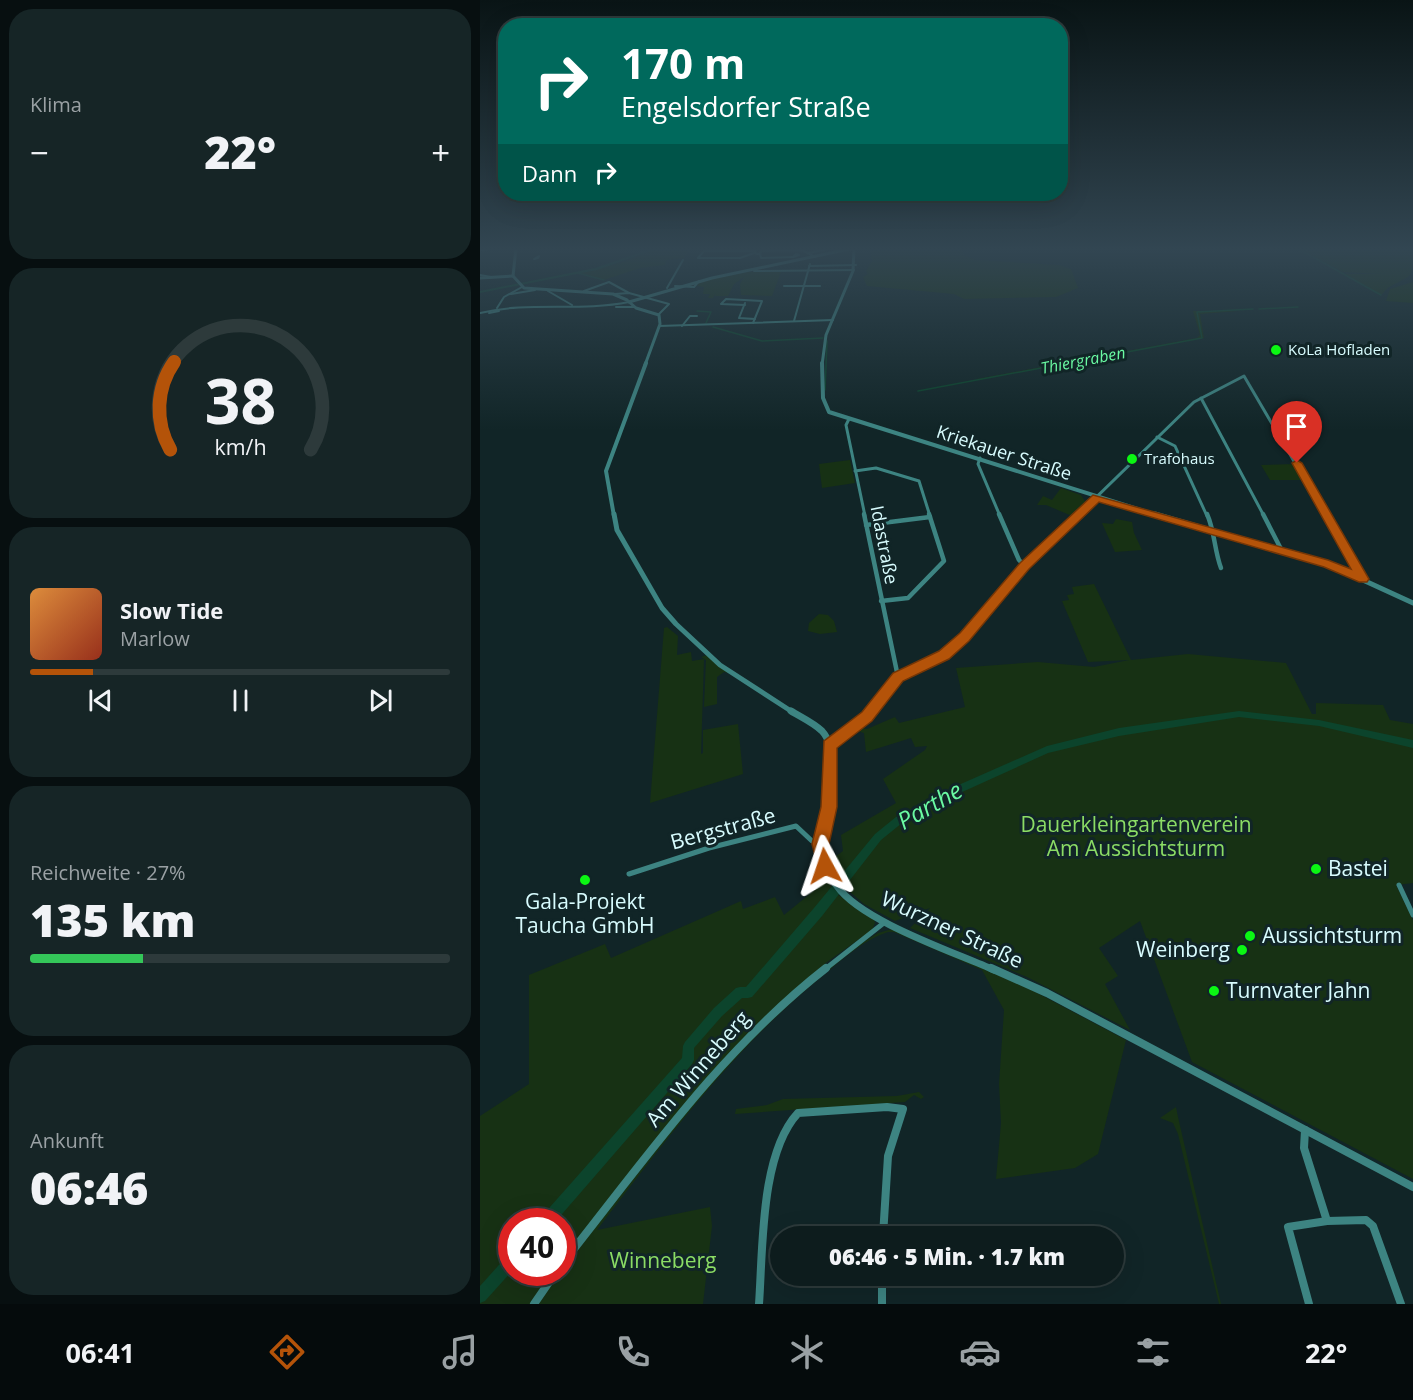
<!DOCTYPE html>
<html lang="de">
<meta charset="utf-8">
<style>
:root{--surface:#0d1c1d;--page:#162526;--text:#f1f3f6;--muted:#9aa1a4;--line:#2d3a3b;--accent:#b45309}
body{margin:0;font-family:"Open Sans",sans-serif;background:var(--page);color:var(--text);height:100vh;display:flex;flex-direction:column;font-size:22px;white-space:nowrap}
*{box-sizing:border-box;margin:0}
p{font-size:20px;color:var(--muted)}
.icon{flex:none;width:33px;height:33px;fill:none;stroke:currentColor;stroke-width:2;stroke-linecap:round;stroke-linejoin:round}
.map{position:relative;flex:1;overflow:hidden}
.panel{display:flex;flex-direction:column;gap:9px;padding:9px;background:#070f10;width:480px}
.panel>*{flex:none}
.guide{position:absolute;left:18px;top:18px;width:570px;height:183px;border-radius:24px;box-shadow:0 6px 24px #0002,0 0 0 2px var(--line);background:#00695c;color:#fff;overflow:hidden}
.speed{position:absolute;left:18px;top:1208px;display:flex;gap:12px;font-size:30px;font-weight:700;text-align:center}
.speed>*{display:grid;place-content:center;width:78px;height:78px;border-radius:50%;background:var(--surface);box-shadow:0 6px 24px #0002,0 0 0 2px var(--line);line-height:1}
.speed .limit{border:9px solid #d22;background:#fff;color:#111}
.pin{position:absolute;display:grid;place-items:center;width:51px;height:51px;color:#fff;margin:-62px -26px;border-radius:50% 50% 50% 0;rotate:-45deg;box-shadow:0 0 6px #0007}
.pin .icon{rotate:45deg}
.me{position:absolute;width:66px;margin:-33px;rotate:355deg;stroke-linejoin:round;filter:drop-shadow(0 0 4px #0008)}
.turn{display:flex;align-items:center;gap:21px;height:126px;padding:0 24px;font-size:27px}
.turn .icon{width:78px;height:78px;stroke-width:2.5}
.turn b{display:block;font-size:42px;line-height:51px}
.then{display:flex;align-items:center;height:57px;padding:0 24px;background:#0003;gap:12px;font-size:22px}
.big{font-size:45px;font-weight:800;line-height:1.1}
.panel .card{flex:1;display:flex;flex-direction:column;justify-content:center;gap:9px;min-width:0;padding:0 21px;border-radius:24px;background:var(--page)}
.panel .dial{align-items:center;gap:0}
.dial svg{height:156px;overflow:visible;fill:none;stroke:var(--line);stroke-width:7;stroke-linecap:round;text-anchor:middle}
.dial text{fill:var(--text);stroke:none}
.song{display:flex;align-items:center;gap:18px}
.cover{width:72px;height:72px;border-radius:9px;background:linear-gradient(135deg,hsl(30 70% 55%),hsl(10 70% 35%))}
.played{height:6px;border-radius:3px;background:linear-gradient(90deg,var(--accent) 15%,var(--line) 15%)}
.keys{display:flex;justify-content:space-around;direction:ltr}
.heat{display:flex;justify-content:space-between;align-items:center;font-size:33px;direction:ltr}
.charge{height:9px;border-radius:4px;background:linear-gradient(90deg,#34c759 27%,var(--line) 0)}
.trip{position:absolute;left:290px;top:1226px;width:354px;height:60px;border-radius:30px;background:var(--surface);box-shadow:0 6px 24px #0002,0 0 0 2px var(--line);font-weight:800;line-height:60px;text-align:center}
.menu{display:flex;height:96px;justify-content:space-around;align-items:center;background:#050b0c;color:var(--muted)}
.menu .icon{width:42px;height:42px}
.menu .on{color:var(--accent)}
.menu b{font-size:27px;color:var(--text)}
main{display:flex;flex:1;min-height:0}
.map>svg:first-child{display:block}
</style>
<main>
<section class="panel">
<div class="card"><p>Klima</p>
<div class="heat"><a>−</a><b class="big">22°</b><a>+</a></div>
</div>
<div class="card dial"><svg viewBox="0 0 100 80">
<path d="M14 69A42 42 0 1 1 86 69"/>
<path d="M14 69A42 42 0 0 1 16 24" stroke="#b45309"/>
<text x="50" y="56" font-size="32" font-weight="700">38</text>
<text x="50" y="72" font-size="11">km/h</text>
</svg></div>
<div class="card">
<div class="song"><i class="cover"></i><div><b>Slow Tide</b><p>Marlow</p></div></div>
<div class="played"></div>
<div class="keys"><svg class="icon" aria-label="previous" viewBox="0 0 24 24"><path d="M18 5L8 12l10 7zM5 5v14"/></svg><svg class="icon" aria-label="pause" viewBox="0 0 24 24"><path d="M8 5v14M16 5v14"/></svg><svg class="icon" aria-label="next" viewBox="0 0 24 24"><path d="M6 5l10 7-10 7zM19 5v14"/></svg></div>
</div>
<div class="card"><p>Reichweite · 27%</p><b class="big">135 km</b><div class="charge"></div></div>
<div class="card"><p>Ankunft</p><b class="big">06:46</b></div>
</section>
<div class="map">
<svg width="933" height="1304" viewBox="0 0 933 1304">
<rect width="100%" height="100%" fill="#112527"/>
<g fill="#173114">
<polygon points="178,248 211,248 204,258 187,260 185,265 160,268 124,280 100,273 143,262"/>
<polygon points="390,248 481,248 484,255 495,260 579,265 591,269 598,288 576,297 484,299 474,294 387,286 383,277 388,274 386,271 392,261"/>
<path d="M818 248H933C933 279 933 274 911 286 906 288 904 293 901 295L865 274H902L863 272Z"/>
<polygon points="268,272 301,272 292,296 261,295 260,284 264,277 254,284 248,296 235,296 236,293 233,298 228,298 230,294 223,294 224,287 217,286 221,281"/>
<polygon points="933,282 933,303 906,301 910,289"/>
<polygon points="713,311 758,311 720,314 724,338 498,380 497,379 717,338 720,335"/>
<polygon points="370,460 375,483 342,488 339,464"/>
<polygon points="816,464 825,480 790,480 781,465"/>
<polygon points="581,488 601,495 606,503 592,516 566,505 557,505 563,496 572,500"/>
<polygon points="636,519 652,522 654,533 662,550 635,552 622,523 633,524"/>
<polygon points="614,584 651,660 708,654 806,663 832,714 836,714 836,703 903,705 910,720 933,724 933,883 916,885 933,920 933,1179 712,1062 660,921 619,948 638,976 625,984 650,1030 547,977 430,928 450,908 415,921 384,904 362,885 380,857 360,883 348,862 363,851 361,835 416,803 403,779 445,750 447,746 435,747 431,738 386,752 384,733 377,731 382,728 387,729 415,717 419,723 485,707 476,668 558,662 614,667 649,660 608,662 582,601 589,600 587,595 594,594 592,587"/>
<polygon points="339,614 348,615 354,621 357,632 340,634 328,631 329,623"/>
<polygon points="187,627 198,636 197,655 211,652 212,661 224,659 221,754 223,753 223,730 258,724 263,774 170,803 184,628"/>
<polygon points="227,655 249,673 244,672 237,677 237,704 224,707 226,660 221,657"/>
<polygon points="347,880 353,889 308,948 357,894 394,919 395,923 392,930 347,962 269,1033 83,1260 82,1221 32,1221 32,1272 73,1272 51,1304 0,1304 0,1116 49,1084 49,975 125,944 131,958 261,901 263,909 295,897 304,915"/>
<path d="M412 929 544 986 646 1040 618 1154 595 1168 516 1179 521 1123 519 1084 524 1010 502 970 414 932H408C383 940 360 961 340 978 252 1050 186 1140 117 1230L230 1207 232 1226 223 1304H58L80 1272 227 1086 270 1037 364 954 398 933Z"/>
<polygon points="439,1092 444,1097 441,1099 434,1095 425,1102 255,1114 256,1109 287,1105 303,1099 417,1096"/>
<polygon points="696,1107 698,1117 741,1304 739,1304 698,1134 693,1123 680,1118"/>
</g>
<g fill="none" stroke-linecap="round" stroke-linejoin="round">
<g stroke="#0c442c" stroke-width="1.5">
<polyline points="817,248 901,295"/>
<polyline points="98,273 124,280"/>
<polyline points="779,309 818,307"/>
<polyline points="217,311 231,312 226,323"/>
<polyline points="233,327 282,341 343,338"/>
<polyline points="345,390 347,341"/>
<polyline points="438,391 722,338 717,312 773,309"/>
</g>
<g fill="#0c442c" fill-rule="evenodd">
<polygon points="174,248 179,248 117,270 0,293 0,291 115,268"/>
<polygon points="759,711 839,720 933,740 933,748 839,726 759,717 639,736 568,753 480,793 422,823 401,840 342,916 272,997 268,998 262,998 242,1016 214,1048 214,1060 212,1064 76,1221 61,1221 62,1216 202,1058 203,1046 205,1042 234,1008 256,988 260,987 266,987 334,908 395,834 416,817 474,787 567,746 639,728"/>
<polygon points="32,1255 32,1271 5,1301 0,1303 0,1286 27,1256"/>
</g>
<g stroke="#3d8482" stroke-width="2">
<circle cx="278" cy="251" r="3"/>
<polyline points="0,250 21,248"/>
<polyline points="224,251 218,258 260,258 274,253"/>
<polyline points="224,251 273,251"/>
<polyline points="283,251 322,250 335,257"/>
<polyline points="280,253 281,258 313,257"/>
<polyline points="329,253 352,248"/>
<polygon points="316,254 319,255 313,257"/>
<polygon points="59,256 58,258 54,259"/>
<polyline points="329,266 376,265"/>
<polyline points="274,271 374,270"/>
<polyline points="0,275 11,277"/>
<polyline points="195,286 214,287 219,281"/>
<polyline points="304,286 340,286"/>
<polyline points="187,288 203,260"/>
<polyline points="68,291 92,305"/>
<polyline points="104,291 129,282 149,293"/>
<polyline points="31,294 55,290"/>
<polyline points="135,294 149,293 189,304 179,314"/>
<polyline points="265,303 259,318 275,319"/>
<polyline points="265,305 241,304 246,299 282,301 273,323"/>
<polyline points="136,307 154,307"/>
<polyline points="17,308 24,297 42,287"/>
<path d="M0 313C49 301 99 312 149 302"/>
<polyline points="9,313 19,311"/>
<polyline points="314,321 330,264"/>
<polyline points="179,326 353,320"/>
<polyline points="202,326 210,316 217,316"/>
</g>
<g stroke="#3d8482" stroke-width="3">
<polyline points="721,398 784,516"/>
<polyline points="369,419 366,425 385,516"/>
<polyline points="677,437 695,446 727,516"/>
<polyline points="500,458 498,464 520,516"/>
<polyline points="375,471 396,468 439,481 450,516"/>
<polyline points="597,516 714,402 764,376 846,516"/>
</g>
<g stroke="#3d8482" stroke-width="4.5">
<polyline points="384,514 418,677"/>
<polyline points="519,514 539,560 545,566"/>
<path d="M727 514C735 532 734 549 741 568"/>
<polyline points="783,514 802,551"/>
<polyline points="845,514 883,579"/>
<polyline points="386,525 450,517"/>
<polyline points="401,601 428,598 464,561 449,514"/>
<polyline points="390,713 418,677 464,655 485,637 545,566 598,514"/>
</g>
<g stroke="#3d8482" stroke-width="5">
<polyline points="349,745 391,711"/>
<polyline points="149,874 229,848 316,826 332,841 341,844"/>
<polyline points="919,885 933,915"/>
<polyline points="344,970 405,922"/>
</g>
<g stroke="#3d8482" stroke-width="8">
<polyline points="825,1130 824,1148 847,1221"/>
<path d="M82 1264C164 1161 241 1050 346 968"/>
<polyline points="402,1275 402,1304"/>
<polyline points="54,1304 76,1272"/>
<path d="M279 1304C283 1250 280 1154 318 1113L407 1107 423 1109 408 1156 403 1236"/>
<polyline points="829,1304 808,1227 847,1221 886,1220 893,1226 921,1304"/>
</g>
<g stroke="#3d8482" stroke-width="3">
<polyline points="36,248 33,276 44,288 133,294 147,300 156,308 179,315 180,324 165,365"/>
<polyline points="0,278 33,276"/>
<polyline points="149,302 232,278 374,248"/>
<polyline points="342,365 346,335 373,271 374,248"/>
</g>
<g stroke="#3d8482" stroke-width="4">
<polyline points="342,363 343,398 349,412 680,516"/>
<polyline points="134,516 126,471 166,363"/>
</g>
<g stroke="#3d8482" stroke-width="5">
<polyline points="134,514 137,530 182,608 196,624 240,665 314,713"/>
<polyline points="675,514 848,564 933,603"/>
</g>
<path stroke="#3d8482" stroke-width="7" d="M311 711C321 717 334 723 342 731 364 755 343 816 341 844 340 856 349 876 357 886 381 921 474 952 514 970"/>
<polyline stroke="#3d8482" stroke-width="8" points="511,968 567,993 933,1187"/>
</g>
<linearGradient id="sky" x2="0" y2="1"><stop stop-color="#091415"/><stop offset="0.58" stop-color="#324652"/><stop offset="1" stop-color="#324652" stop-opacity="0"/></linearGradient>
<rect width="933" height="430" fill="url(#sky)"/>
<polygon fill="#b45309" stroke="#753606" stroke-width="1.5" points="817,460 822,463 889,579 887,582 879,582 844,567 619,502 549,569 489,641 469,659 423,681 392,721 357,748 357,807 349,844 354,866 351,872 345,875 339,872 332,844 341,807 344,741 382,712 413,673 459,651 480,633 540,563 613,495 848,560 871,569 812,463"/>
<g fill="#0bf613" stroke="#112527" stroke-width="2">
<circle cx="796" cy="350" r="6"/>
<circle cx="652" cy="459" r="6"/>
<circle cx="836" cy="869" r="6"/>
<circle cx="105" cy="880" r="6"/>
<circle cx="770" cy="936" r="6"/>
<circle cx="762" cy="950" r="6"/>
<circle cx="734" cy="991" r="6"/>
</g>
<g text-anchor="middle" stroke-width="6" stroke-linejoin="round" paint-order="stroke">
<g font-size="15" fill="#d8fcfe" stroke="#112527" text-anchor="start">
<text x="808" y="355">KoLa Hofladen</text>
<text x="664" y="464">Trafohaus</text>
</g>
<g font-size="16" font-style="italic" fill="#6afaa3" stroke="#112527">
<text transform="translate(603 360) rotate(-11)" y="6">Thiergraben</text>
</g>
<g font-size="18" fill="#d8fcfe" stroke="#112527">
<text transform="translate(524 453) rotate(18)" y="6">Kriekauer Straße</text>
<text transform="translate(404 545) rotate(79)" y="6">Idastraße</text>
</g>
<g font-size="21" fill="#8bdc65" stroke="#112527">
<text x="656" y="832">Dauerkleingartenverein<tspan x="656" dy="24">Am Aussichtsturm</tspan></text>
<text x="183" y="1268">Winneberg</text>
</g>
<g font-size="21" fill="#d8fcfe" stroke="#112527">
<text transform="translate(243 829) rotate(-15)" y="7">Bergstraße</text>
<text transform="translate(472 930) rotate(25)" y="7">Wurzner Straße</text>
<text transform="translate(218 1069) rotate(-49)" y="7">Am Winneberg</text>
</g>
<g font-size="21" fill="#d8fcfe" stroke="#112527" text-anchor="start">
<text x="848" y="876">Bastei</text>
<text x="105" y="909" text-anchor="middle">Gala-Projekt<tspan x="105" dy="24">Taucha GmbH</tspan></text>
<text x="782" y="943">Aussichtsturm</text>
<text x="750" y="957" text-anchor="end">Weinberg</text>
<text x="746" y="998">Turnvater Jahn</text>
</g>
<g font-size="24" font-style="italic" fill="#6afaa3" stroke="#112527">
<text transform="translate(450 806) rotate(-30)" y="8">Parthe</text>
</g>
</g>
</svg>
<div class="speed"><div class="limit">40</div></div>
<div class="pin" style="left:817px;top:463px;background:#d93025"><svg class="icon" aria-label="arrive" viewBox="0 0 24 24"><path d="M6 21V4h12l-3 4 3 4H6"/></svg></div>
<svg class="me" style="left:345px;top:866px" viewBox="-20 -20 40 40"><path d="M0-17L14 15 0 8-14 15z" fill="#b45309" stroke="#fff" stroke-width="4"/></svg>
<div class="trip">06:46 · 5 Min. · 1.7 km</div>
<div class="guide">
<div class="turn"><svg class="icon" aria-label="right" viewBox="0 0 24 24"><path d="M7 20v-9h11M14 6l5 5-5 5"/></svg><div><b>170 m</b>Engelsdorfer Straße</div></div>
<div class="then">Dann<svg class="icon" aria-label="right" viewBox="0 0 24 24"><path d="M7 20v-9h11M14 6l5 5-5 5"/></svg></div>
</div>
</div>
</main>
<nav class="menu">
<b>06:41</b>
<svg class="icon on" aria-label="directions" viewBox="0 0 24 24"><path d="M12 3l9 9-9 9-9-9zM9 14v-3h6M13 9l2 2-2 2"/></svg>
<svg class="icon" aria-label="music" viewBox="0 0 24 24"><path d="M9 18V5l10-2v13"/><circle cx="6" cy="18" r="3"/><circle cx="16" cy="16" r="3"/></svg>
<svg class="icon" aria-label="phone" viewBox="0 0 24 24"><path d="M5 4h4l2 5-3 2q2 4 5 5l2-3 5 2v4C11 20 4 13 5 4z"/></svg>
<svg class="icon" aria-label="climate" viewBox="0 0 24 24"><path d="M12 3v18M4 7l16 10M4 17L20 7"/></svg>
<svg class="icon" aria-label="car" viewBox="0 0 24 24"><path d="M5 17H2v-5l4-1 3-4h7l3 4 3 1v5h-3M9 17h6M6 11h13"/><circle cx="7" cy="17" r="2"/><circle cx="17" cy="17" r="2"/></svg>
<svg class="icon" aria-label="filters" viewBox="0 0 24 24"><path d="M4 7h16M4 17h16"/><circle cx="9" cy="7" r="2"/><circle cx="15" cy="17" r="2"/></svg>
<b>22°</b>
</nav>
